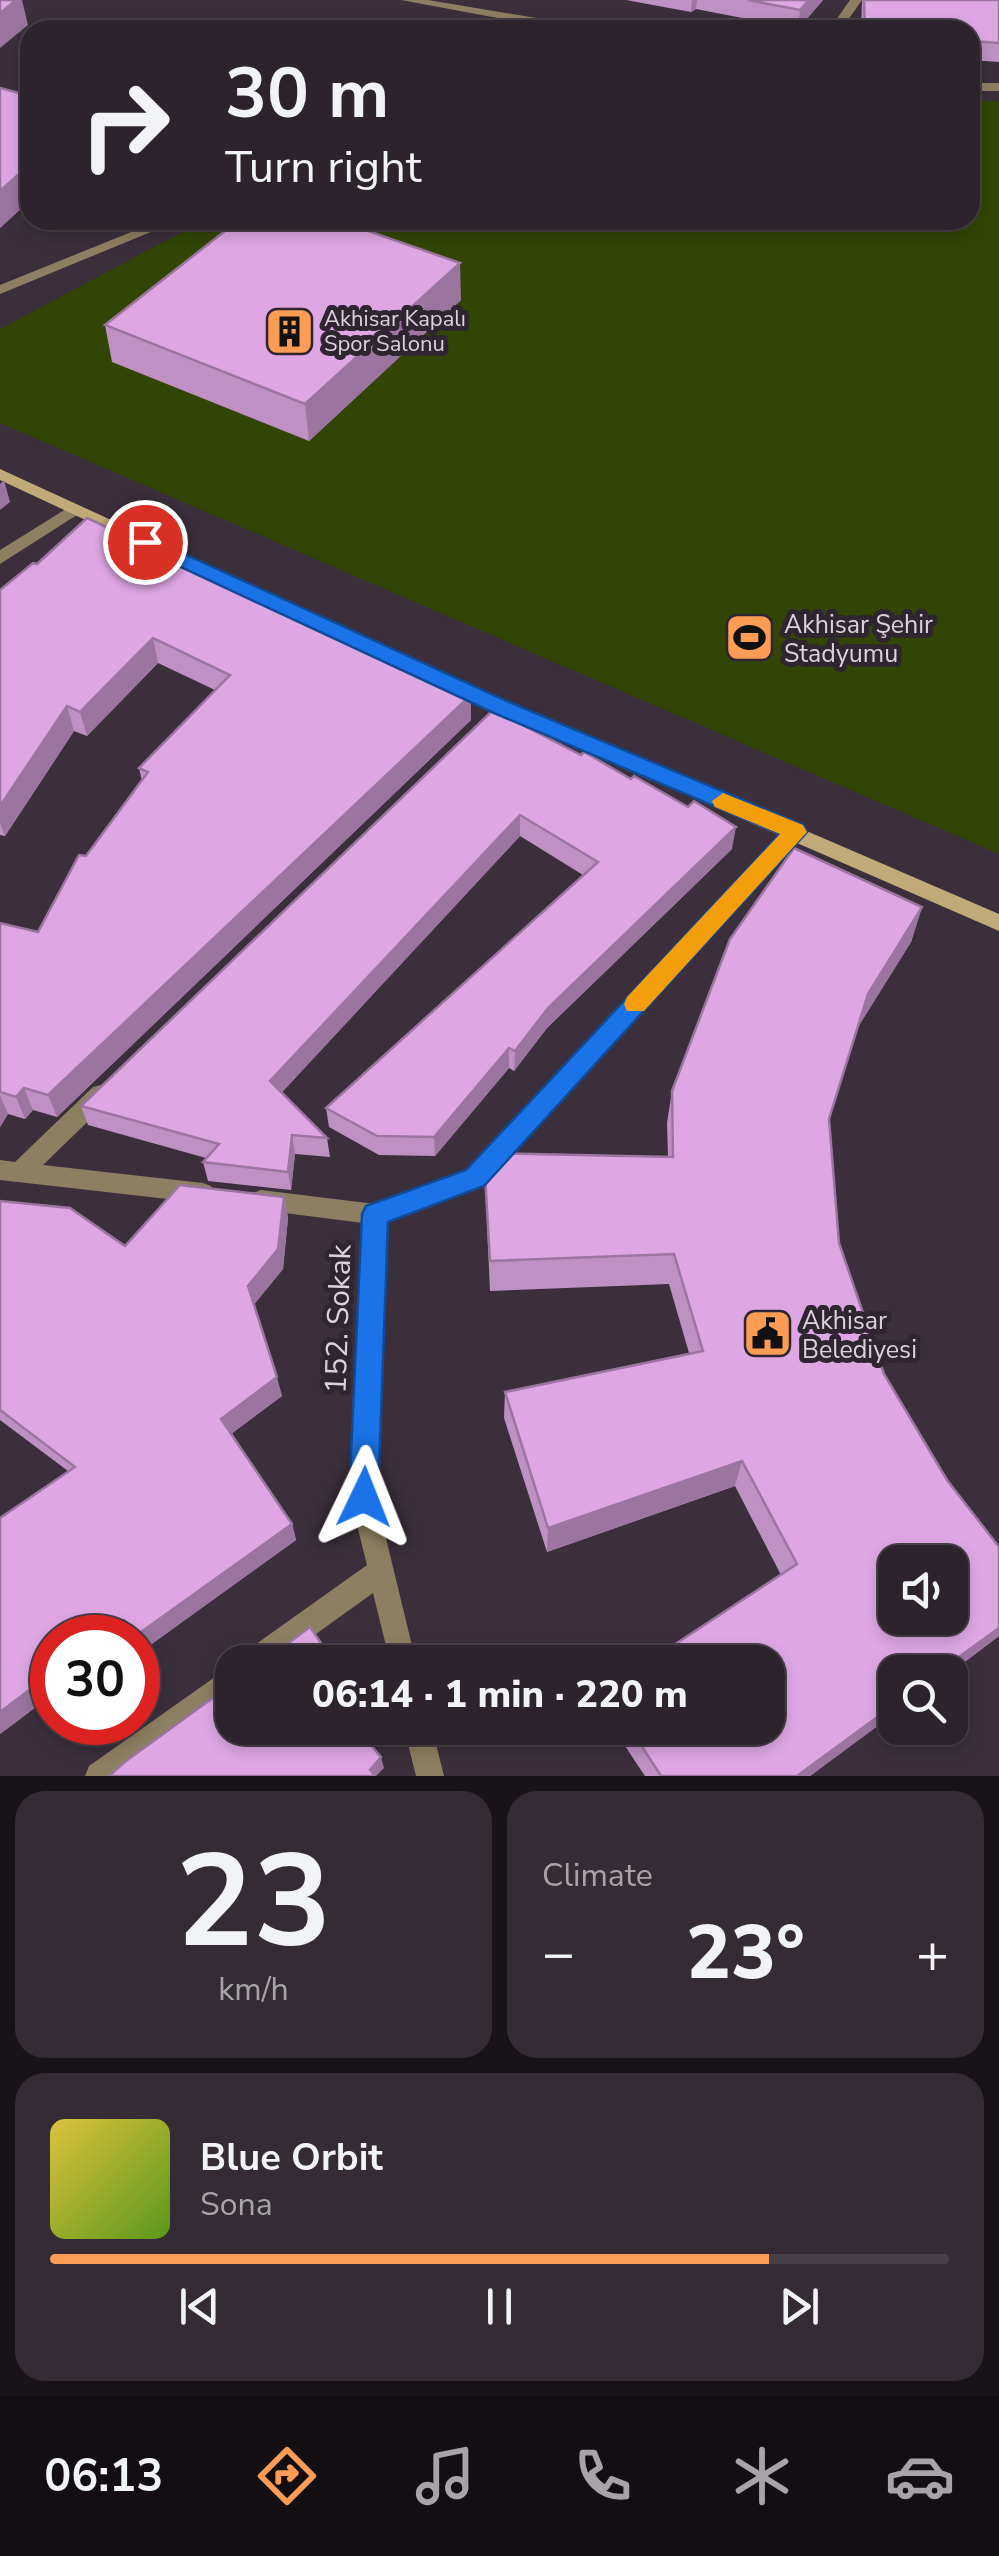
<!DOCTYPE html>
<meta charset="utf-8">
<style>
:root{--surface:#2c232c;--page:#342b34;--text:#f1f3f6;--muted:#a6a4a9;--line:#484048;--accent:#fd9d55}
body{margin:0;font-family:"Nunito Sans",sans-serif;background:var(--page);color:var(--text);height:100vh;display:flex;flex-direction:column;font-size:38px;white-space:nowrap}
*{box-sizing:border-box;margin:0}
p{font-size:32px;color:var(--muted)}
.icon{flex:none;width:55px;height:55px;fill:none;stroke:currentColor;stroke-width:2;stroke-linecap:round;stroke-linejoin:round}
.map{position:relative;height:1776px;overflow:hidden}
.details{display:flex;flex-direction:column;gap:15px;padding:15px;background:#181318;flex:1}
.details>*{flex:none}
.top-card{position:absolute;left:20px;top:20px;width:960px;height:210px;border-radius:30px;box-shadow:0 5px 15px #0003,0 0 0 2px var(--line);background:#2c232c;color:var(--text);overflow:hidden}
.fabs{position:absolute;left:878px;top:1545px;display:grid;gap:20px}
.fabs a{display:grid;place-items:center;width:90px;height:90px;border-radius:20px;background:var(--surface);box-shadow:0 5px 15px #0003,0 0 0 2px var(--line);font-size:50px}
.speed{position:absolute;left:30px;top:1615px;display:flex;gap:20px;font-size:50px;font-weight:700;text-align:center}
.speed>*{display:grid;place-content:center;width:130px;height:130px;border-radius:50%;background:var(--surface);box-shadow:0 5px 15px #0003,0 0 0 2px var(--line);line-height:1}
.speed .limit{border:15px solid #d22;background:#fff;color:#111}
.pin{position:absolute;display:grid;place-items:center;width:85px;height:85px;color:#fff;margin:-42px;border:5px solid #fff;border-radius:50%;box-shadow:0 2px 10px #0007}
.me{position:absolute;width:110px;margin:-55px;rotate:2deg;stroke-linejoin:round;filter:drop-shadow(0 0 8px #0008)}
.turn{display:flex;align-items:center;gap:35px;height:210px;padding:0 40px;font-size:45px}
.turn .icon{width:130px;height:130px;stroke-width:2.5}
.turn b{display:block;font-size:70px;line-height:85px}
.big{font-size:75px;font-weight:800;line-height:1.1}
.details .widget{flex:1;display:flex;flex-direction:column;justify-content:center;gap:15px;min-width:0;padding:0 35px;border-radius:30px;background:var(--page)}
.details .dial{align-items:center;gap:0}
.dial b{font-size:130px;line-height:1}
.song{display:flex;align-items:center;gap:30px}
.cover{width:120px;height:120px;border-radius:15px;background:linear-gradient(135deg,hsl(50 70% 55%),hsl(90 70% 35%))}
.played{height:10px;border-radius:5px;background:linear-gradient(90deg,var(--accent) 80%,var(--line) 80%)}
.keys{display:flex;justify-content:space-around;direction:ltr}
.heat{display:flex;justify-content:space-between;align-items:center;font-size:55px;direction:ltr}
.details .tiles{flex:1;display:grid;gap:15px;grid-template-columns:1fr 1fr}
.widget:last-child{grid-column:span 2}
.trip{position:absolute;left:215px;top:1645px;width:570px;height:100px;border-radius:30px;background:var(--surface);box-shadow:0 5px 15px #0003,0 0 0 2px var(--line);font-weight:800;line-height:100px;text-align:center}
.dock{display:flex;height:160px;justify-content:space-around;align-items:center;background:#120e12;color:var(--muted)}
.dock .icon{width:70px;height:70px}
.dock .selected{color:var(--accent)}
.dock b{font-size:45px;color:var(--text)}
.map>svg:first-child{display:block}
</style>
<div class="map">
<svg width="999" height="1776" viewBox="0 0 999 1776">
<rect width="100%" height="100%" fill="#3a2f3b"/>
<polygon fill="#324504" points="970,100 999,101 999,854 0,423 0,329 205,220 970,220"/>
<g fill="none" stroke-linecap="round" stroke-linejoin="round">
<g fill="#8d7f61" fill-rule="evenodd">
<polygon points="401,0 428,0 584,26 590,30 562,30"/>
<polygon points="850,0 862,0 841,30 829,30"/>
<rect x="970" y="83" width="29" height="8"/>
<polygon points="161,220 180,220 0,294 0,285"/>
<polygon points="74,504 82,509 80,513 0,564 0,550"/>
<polygon points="796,825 806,832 803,837 483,1185 386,1220 376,1497 416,1662 390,1662 373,1593 277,1662 242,1662 245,1652 367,1565 350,1497 363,1223 261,1210 253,1207 250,1200 253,1193 261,1190 375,1204 467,1171 789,827"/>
<polygon points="101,1085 109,1087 112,1094 109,1101 43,1165 203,1183 211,1186 214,1193 211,1200 203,1203 0,1180 0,1160 15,1162 93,1087"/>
<polygon points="232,1665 232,1695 122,1776 85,1776 89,1766"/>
<polygon points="404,1728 432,1728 444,1776 416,1776"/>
</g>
<polygon fill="#bfaa78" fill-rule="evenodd" points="0,469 508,702 999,914 999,931 496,712 0,480"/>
</g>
<g fill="#bf90c4">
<polygon points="626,0 823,0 798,29 696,9 691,12"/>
<polygon points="862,0 999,0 999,62 970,60 970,30 861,30"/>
<polygon points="0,88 30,96 30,205 26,204 0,228"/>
<polygon points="461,300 309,441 112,362 105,325"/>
<polygon points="0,590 404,671 471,695 471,720 57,1117 33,1110 25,1119 8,1114 0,1127 0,923 38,932 86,856 142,781 139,768 215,690 158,663 87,736 74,731 5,836 0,835"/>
<polygon points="493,710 732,849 547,1028 514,1071 509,1068 435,1156 379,1155 329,1127 326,1108 583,875 520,836 282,1092 327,1138 330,1157 295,1154 291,1190 208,1181 203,1162 206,1158 88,1125 81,1106"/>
<polygon points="922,907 911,942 858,1027 829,1120 839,1243 884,1374 999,1636 950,1673 895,1672 895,1713 810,1776 645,1776 613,1728 768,1728 781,1575 735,1486 547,1552 504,1418 505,1392 689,1353 669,1284 490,1291 484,1157 668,1157 667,1123 672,1091"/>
<polygon points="284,1197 288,1218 283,1269 254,1304 282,1396 231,1434 292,1524 296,1540 142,1651 133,1635 52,1638 52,1695 0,1734 0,1518 68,1471 0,1420 0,1201 125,1246"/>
</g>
<g fill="#9b75a0">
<polygon points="16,0 22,0 28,25 0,48 0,13"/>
<polygon points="692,0 697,0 696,9 691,12"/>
<polygon points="809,0 823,0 798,29 800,10"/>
<polygon points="19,174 26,204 0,228 0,191"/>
<polygon points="460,263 461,300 309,441 305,404"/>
<polygon points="4,480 10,502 0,510 0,484"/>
<polygon points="153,638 158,663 87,736 80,712"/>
<polygon points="471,695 471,720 57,1117 48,1095"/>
<polygon points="67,706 74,731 5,836 0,823 0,806"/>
<polygon points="520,815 520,836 274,1101 270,1081"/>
<polygon points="736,827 732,849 547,1028 514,1071 515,1051 548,1008"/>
<polygon points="922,907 911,942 858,1027 868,994"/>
<polygon points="509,1048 509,1068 435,1156 434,1137"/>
<polygon points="24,1088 33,1110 25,1119 16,1097"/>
<polygon points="0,1095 8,1114 0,1127"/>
<polygon points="292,1135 295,1154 291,1190 288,1172"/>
<polygon points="284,1197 288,1218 283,1269 253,1306 248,1286"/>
<polygon points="277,1377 282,1396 227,1437 221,1419"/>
<polygon points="742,1461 735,1486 547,1552 548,1528"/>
<polygon points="292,1524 296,1540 142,1651 138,1643 138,1638 134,1637"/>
<polygon points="124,1620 133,1635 130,1638 101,1638"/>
<polygon points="999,1628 999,1636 950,1673 938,1672"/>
<polygon points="52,1673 52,1695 0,1734 0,1712"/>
<polygon points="895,1704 895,1713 810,1776 797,1776"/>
<polygon points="381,1757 384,1768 376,1776 372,1776 370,1770"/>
</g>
<g fill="#dea7e4" stroke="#9b75a0" stroke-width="2.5" fill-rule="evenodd">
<polygon points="0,0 16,0 0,13"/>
<polygon points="748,0 809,0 800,10"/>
<polygon points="864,0 999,0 999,43 970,41 970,30 865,30"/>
<polygon points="0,88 30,96 30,177 19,174 0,191"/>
<polygon points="239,220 337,220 460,263 305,404 105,325"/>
<polygon points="87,518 404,663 400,669 448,683 471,695 48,1095 24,1088 16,1097 0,1092 0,923 38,932 79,855 86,856 148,772 139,768 230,675 153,638 80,712 67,706 0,806 0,590 33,563 37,564"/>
<polygon points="493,710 581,755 584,752 631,779 634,776 688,807 694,801 736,827 548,1008 515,1051 509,1048 434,1137 377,1136 326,1108 598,862 520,815 270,1081 327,1138 292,1135 288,1172 203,1162 219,1144 81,1106"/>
<path d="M794 848 922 907 868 994 829 1119 839 1243 884 1374 947 1480 999 1547V1628L938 1672H895V1704L797 1776H661L630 1728H768V1662H648L797 1564 742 1461 548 1528 505 1392 703 1351 674 1254 490 1261 484 1157 489 1153 673 1157 672 1091 730 939ZM895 1562H950V1618H895Z"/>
<polygon points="180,1185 284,1197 278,1249 248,1286 277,1377 221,1419 292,1524 134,1637 124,1620 101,1638 52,1638 52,1673 0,1712 0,1518 75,1467 0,1410 0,1201 70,1208 125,1246"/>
<polygon points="310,1627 334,1662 242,1662 254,1653 275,1653"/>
<polygon points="232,1670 232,1728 356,1728 381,1757 370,1770 375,1776 109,1776 126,1761 229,1686 230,1672"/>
</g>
<polygon fill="#1a73e8" stroke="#114b97" stroke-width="2.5" points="145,536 509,702 803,825 807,832 484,1186 388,1222 378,1497 374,1507 364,1512 353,1507 349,1497 362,1214 366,1206 466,1170 780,834 494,713 138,547 138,537"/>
<polygon fill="#f59e0b" points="723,793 803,825 807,832 644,1011 627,1011 624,1004 627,997 780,834 715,807 712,801"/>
<defs>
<symbol id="building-square" viewBox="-11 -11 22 22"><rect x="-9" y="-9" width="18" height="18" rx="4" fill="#fd9d55" stroke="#2f2530"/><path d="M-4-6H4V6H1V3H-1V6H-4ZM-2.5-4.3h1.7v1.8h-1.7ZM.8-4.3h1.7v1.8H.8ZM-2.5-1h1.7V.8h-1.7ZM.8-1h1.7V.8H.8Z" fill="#111"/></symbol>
<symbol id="stadium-square" viewBox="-11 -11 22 22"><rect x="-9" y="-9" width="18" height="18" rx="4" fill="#fd9d55" stroke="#2f2530"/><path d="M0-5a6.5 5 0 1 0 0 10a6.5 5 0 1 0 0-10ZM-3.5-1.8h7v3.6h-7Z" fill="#111"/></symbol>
<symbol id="civic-square" viewBox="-11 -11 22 22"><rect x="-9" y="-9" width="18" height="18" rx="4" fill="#fd9d55" stroke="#2f2530"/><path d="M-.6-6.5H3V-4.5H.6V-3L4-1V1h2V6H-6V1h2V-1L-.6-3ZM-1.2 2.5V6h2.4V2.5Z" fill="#111"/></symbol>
</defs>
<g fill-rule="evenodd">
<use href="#building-square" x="262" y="304" width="55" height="55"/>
<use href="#stadium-square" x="722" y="610" width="55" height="55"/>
<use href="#civic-square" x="740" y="1306" width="55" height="55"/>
</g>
<g text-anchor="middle" stroke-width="10" stroke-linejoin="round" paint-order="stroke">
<g font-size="22" fill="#dad3da" stroke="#2f2530" text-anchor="start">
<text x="324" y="326">Akhisar Kapalı<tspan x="324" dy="25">Spor Salonu</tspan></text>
</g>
<g font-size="25" fill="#dad3da" stroke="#2f2530" text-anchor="start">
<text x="784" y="633">Akhisar Şehir<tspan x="784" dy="29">Stadyumu</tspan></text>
<text x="802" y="1329">Akhisar<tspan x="802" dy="29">Belediyesi</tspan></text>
</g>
<g font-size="30" fill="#dad3da" stroke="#2f2530">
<text transform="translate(338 1319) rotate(-88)" y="10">152. Sokak</text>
</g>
</g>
</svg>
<div class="fabs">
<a><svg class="icon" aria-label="sound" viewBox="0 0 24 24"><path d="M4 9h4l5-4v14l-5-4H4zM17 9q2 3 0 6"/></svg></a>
<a><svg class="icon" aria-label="search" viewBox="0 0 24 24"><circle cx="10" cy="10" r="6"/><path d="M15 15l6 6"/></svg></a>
</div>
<div class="speed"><div class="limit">30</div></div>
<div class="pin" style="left:145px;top:542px;background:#d93025"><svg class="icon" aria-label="arrive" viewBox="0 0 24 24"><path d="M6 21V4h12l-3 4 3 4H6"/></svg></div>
<svg class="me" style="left:364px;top:1497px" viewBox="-20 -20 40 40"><path d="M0-17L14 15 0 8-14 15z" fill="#1a73e8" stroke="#fff" stroke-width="4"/></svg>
<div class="trip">06:14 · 1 min · 220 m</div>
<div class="top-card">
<div class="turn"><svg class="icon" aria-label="right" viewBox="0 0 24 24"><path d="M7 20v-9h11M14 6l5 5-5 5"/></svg><div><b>30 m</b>Turn right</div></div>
</div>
</div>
<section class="details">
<div class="tiles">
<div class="widget dial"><b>23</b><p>km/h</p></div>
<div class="widget"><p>Climate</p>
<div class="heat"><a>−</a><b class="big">23°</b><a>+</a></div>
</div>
<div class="widget">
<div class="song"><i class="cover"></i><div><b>Blue Orbit</b><p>Sona</p></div></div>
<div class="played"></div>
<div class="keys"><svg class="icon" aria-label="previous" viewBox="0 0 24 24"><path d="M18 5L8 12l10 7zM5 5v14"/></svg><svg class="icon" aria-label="pause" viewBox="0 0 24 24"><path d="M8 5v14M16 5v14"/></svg><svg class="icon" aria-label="next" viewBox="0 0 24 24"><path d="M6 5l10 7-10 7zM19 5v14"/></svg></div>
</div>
</div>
</section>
<nav class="dock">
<b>06:13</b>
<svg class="icon selected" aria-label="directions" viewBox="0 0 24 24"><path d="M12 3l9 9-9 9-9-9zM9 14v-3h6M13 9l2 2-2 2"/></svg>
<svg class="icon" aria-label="music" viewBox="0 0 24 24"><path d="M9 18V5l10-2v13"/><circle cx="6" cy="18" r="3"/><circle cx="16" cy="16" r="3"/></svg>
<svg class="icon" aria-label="phone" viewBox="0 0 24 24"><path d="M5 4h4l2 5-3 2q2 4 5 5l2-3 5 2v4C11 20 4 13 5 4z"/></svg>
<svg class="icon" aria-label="climate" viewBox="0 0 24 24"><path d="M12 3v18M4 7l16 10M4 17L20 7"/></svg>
<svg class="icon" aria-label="car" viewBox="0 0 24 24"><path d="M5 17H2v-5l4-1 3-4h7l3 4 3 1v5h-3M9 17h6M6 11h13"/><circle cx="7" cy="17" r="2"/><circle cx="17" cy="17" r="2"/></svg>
</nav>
